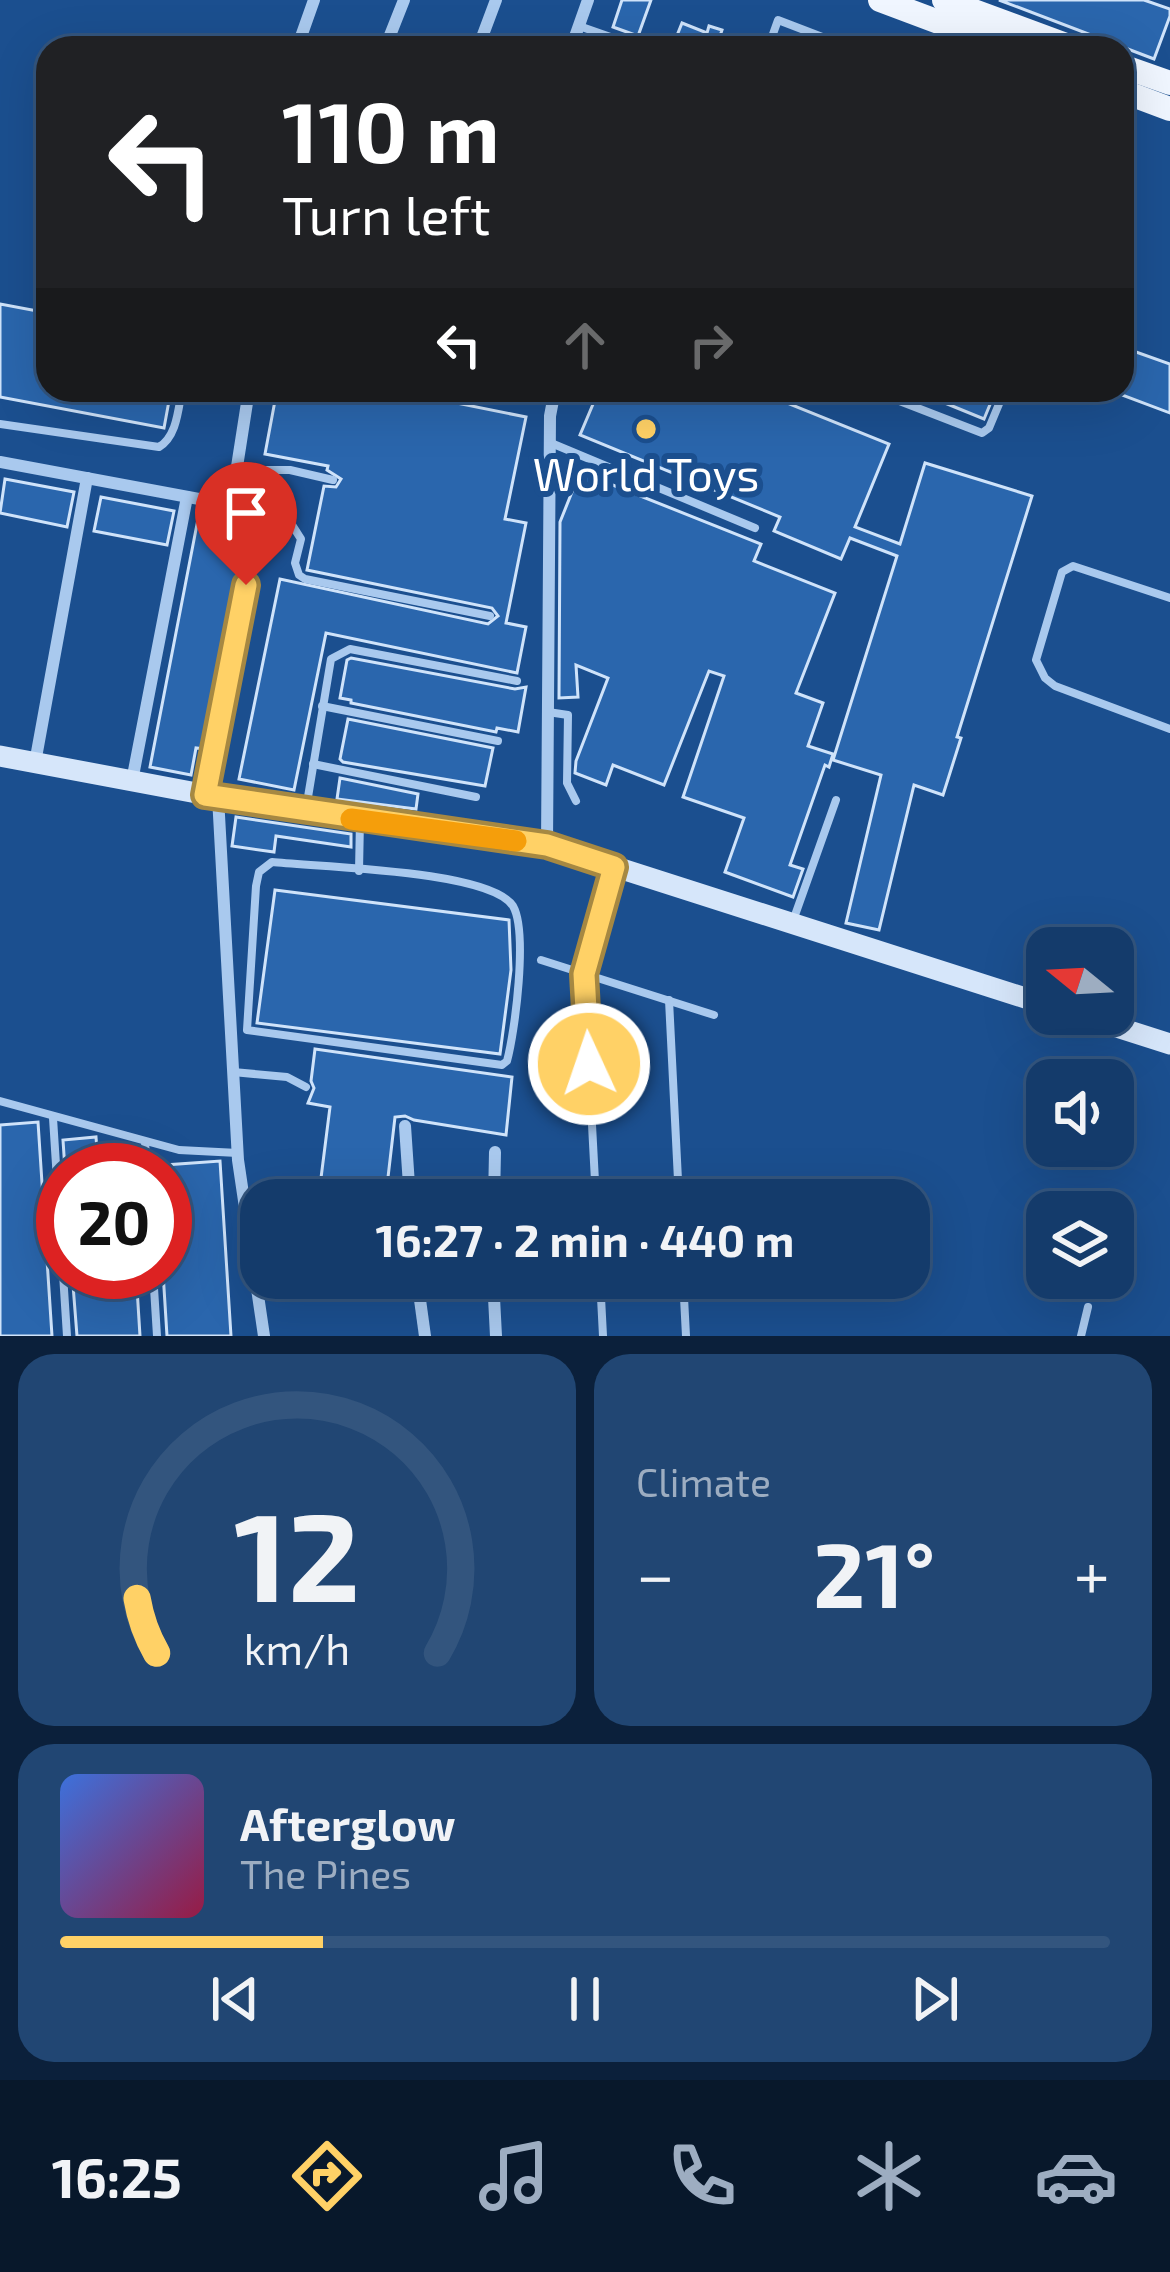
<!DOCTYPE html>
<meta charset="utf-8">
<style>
:root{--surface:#143b6b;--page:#214673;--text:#f1f3f6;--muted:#9dadc1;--line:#33557e;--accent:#ffd166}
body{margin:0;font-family:"Exo 2",sans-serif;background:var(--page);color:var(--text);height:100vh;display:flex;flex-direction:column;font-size:45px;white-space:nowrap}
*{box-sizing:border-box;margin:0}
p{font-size:39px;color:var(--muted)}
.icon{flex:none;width:66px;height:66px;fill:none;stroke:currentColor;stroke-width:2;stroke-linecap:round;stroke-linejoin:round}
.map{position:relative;height:1336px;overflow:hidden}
.panel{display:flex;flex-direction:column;gap:18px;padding:18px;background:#0b203b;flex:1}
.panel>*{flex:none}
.hud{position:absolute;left:36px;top:36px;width:1098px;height:366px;border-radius:36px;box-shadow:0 12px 48px #0002,0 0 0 3px var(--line);background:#202124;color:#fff;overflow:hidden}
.needle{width:78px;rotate:288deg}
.fabs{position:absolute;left:1026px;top:927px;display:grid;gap:24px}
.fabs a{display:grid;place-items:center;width:108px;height:108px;border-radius:24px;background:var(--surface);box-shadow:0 12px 48px #0002,0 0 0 3px var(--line);font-size:60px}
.speed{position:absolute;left:36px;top:1143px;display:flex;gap:24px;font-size:60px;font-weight:700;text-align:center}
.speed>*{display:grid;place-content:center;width:156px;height:156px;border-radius:50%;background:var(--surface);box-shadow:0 12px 48px #0002,0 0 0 3px var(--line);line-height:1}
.speed .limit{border:18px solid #d22;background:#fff;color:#111}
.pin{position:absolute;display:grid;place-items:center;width:102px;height:102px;color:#fff;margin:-123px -51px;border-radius:50% 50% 50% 0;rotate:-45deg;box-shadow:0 0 12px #0007}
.pin .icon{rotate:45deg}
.me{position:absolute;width:132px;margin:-66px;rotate:357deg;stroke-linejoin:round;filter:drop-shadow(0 0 9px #0008)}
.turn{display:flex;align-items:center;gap:42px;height:252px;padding:0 48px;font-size:54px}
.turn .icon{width:156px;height:156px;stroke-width:2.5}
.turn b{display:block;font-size:84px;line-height:102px}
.lanes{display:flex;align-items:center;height:114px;padding:0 48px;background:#0003;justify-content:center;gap:60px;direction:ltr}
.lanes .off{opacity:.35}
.big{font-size:90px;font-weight:700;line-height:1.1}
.panel .tile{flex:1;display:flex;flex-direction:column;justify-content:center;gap:18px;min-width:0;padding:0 42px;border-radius:36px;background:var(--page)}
.panel .dial{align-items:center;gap:0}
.dial svg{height:312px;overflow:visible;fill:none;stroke:var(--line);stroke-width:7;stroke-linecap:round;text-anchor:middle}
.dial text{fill:var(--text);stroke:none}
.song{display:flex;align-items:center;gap:36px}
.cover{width:144px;height:144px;border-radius:18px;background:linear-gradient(135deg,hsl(220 70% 55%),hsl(340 70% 35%))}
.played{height:12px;border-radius:6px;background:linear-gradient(90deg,var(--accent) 25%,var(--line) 25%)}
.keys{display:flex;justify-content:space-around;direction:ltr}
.heat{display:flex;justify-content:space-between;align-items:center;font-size:66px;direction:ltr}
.panel .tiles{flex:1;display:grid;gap:18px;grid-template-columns:1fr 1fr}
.tile:last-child{grid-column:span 2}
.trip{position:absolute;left:240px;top:1179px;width:690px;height:120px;border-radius:36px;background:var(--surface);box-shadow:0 12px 48px #0002,0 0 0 3px var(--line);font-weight:700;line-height:120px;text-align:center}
.dock{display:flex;height:192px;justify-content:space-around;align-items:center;background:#08182b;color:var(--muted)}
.dock .icon{width:84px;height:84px}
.dock .active{color:var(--accent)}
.dock b{font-size:54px;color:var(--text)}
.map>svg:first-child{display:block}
</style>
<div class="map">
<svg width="1170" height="1336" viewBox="0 0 1170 1336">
<rect width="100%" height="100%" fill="#1b4f8f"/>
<g fill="#2a66ad" stroke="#cfe3fa" stroke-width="3">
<polygon points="622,0 651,0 638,36 613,27"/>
<polygon points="999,0 1144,0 1170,9 1170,16 1154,59"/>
<polygon points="682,23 707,33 709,26 722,30 720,36 749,48 672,48"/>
<polygon points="0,304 48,313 48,390 171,390 164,428 0,397"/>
<polygon points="1122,347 1170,364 1170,413 1122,395"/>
<polygon points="277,390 392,390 526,417 505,519 526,523 506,623 526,627 517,673 326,633 294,790 239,779 280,579 488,624 498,616 492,608 307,570 324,486 336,487 341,479 327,470 328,466 265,454"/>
<polygon points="599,390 755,390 889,444 855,527 900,544 925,463 1032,496 957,737 961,738 943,795 914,785 879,930 846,923 881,775 833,760 897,556 850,538 841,559 774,531 780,517 580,435"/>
<polygon points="913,390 996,390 984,419"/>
<polygon points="580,472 761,544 754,561 835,593 796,693 823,703 808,746 833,754 829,767 825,765 790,865 803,869 793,897 725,872 744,818 683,797 724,676 709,671 664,785 613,765 606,785 575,773 576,761 608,678 576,665 578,697 559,698 560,522"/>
<polygon points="5,479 74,492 67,527 0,513"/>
<polygon points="101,497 174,511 167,545 94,531"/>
<polygon points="198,519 247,528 205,749 196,748 191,775 150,767"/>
<polygon points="351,658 515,689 526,687 518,732 497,728 496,732 351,703 351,700 340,698 347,660"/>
<polygon points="348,719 493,748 485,786 343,762 340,759"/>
<polygon points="340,778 418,794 416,809 337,799"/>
<polygon points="236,817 351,834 351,847 276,836 274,852 232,846"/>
<polygon points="275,890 509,920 511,970 500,1054 257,1023"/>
<polygon points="315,1049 512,1077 506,1135 414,1120 405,1116 395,1117 387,1186 321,1178 330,1107 308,1103 314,1088 311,1081"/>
<polygon points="38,1122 52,1336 0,1336 0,1125"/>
<polygon points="96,1137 97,1150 127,1148 128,1170 65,1170 63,1140"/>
<polygon points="220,1161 231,1336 167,1336 163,1272 165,1165"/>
<polygon points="72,1272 136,1272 140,1336 77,1336"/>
</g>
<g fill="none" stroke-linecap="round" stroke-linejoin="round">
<g stroke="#a9c9ee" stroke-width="8">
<polyline points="579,26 642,48"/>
<polyline points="768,48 778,20 851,48"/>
<polyline points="871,390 982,433 989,428 1004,392"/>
<path d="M0 424 159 447C177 436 178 410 182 390"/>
<polyline points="551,443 755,528"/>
<polyline points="238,470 290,470 333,480"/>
<polyline points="232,505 287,517 301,539 295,563 299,575 305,579 490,616"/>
<polyline points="1170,598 1073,566 1062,572 1036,660 1045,678 1055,686 1170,729"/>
<polyline points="322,706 498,741"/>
<polyline points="548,712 568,715 567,783 576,801"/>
<polyline points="313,764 476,797"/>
<polyline points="205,792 259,511"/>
<polyline points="306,809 331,659 350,649 517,681"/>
<path d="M272 862C319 867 490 870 513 906 528 932 515 1032 507 1061L502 1065 247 1030 256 886 259 872Z"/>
<polyline points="359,871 360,820"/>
<polyline points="794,918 836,800"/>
<polyline points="541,960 714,1015"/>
<polyline points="669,1000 679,1200"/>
<polyline points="233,1072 287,1077 306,1087"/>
<polyline points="0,1101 179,1150 238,1153"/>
<polyline points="53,1118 67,1336"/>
<polyline points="145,1142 147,1170"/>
<polyline points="596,1200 584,974 613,869"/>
<polyline points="153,1272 157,1336"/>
<polyline points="600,1278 603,1336"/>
<polyline points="683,1278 686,1336"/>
<polyline points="1081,1336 1088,1307"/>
</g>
<g stroke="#a9c9ee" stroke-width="12">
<polyline points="297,48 314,0"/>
<polyline points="385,48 404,0"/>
<polyline points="478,48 496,0"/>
<polyline points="571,48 588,0"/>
<polyline points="0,462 231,505 249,390"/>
<polyline points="35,763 87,478"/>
<polyline points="132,781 187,497"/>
<polyline points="218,797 238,1160 264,1336"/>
<polyline points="547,845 550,416 555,390"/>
<polyline points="405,1126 410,1200"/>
<polyline points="494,1200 495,1152"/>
<polyline points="417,1278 425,1336"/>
<polyline points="493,1278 496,1336"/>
</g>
<g stroke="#d6e6fa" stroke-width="21">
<polyline points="0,756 218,797 547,845 1047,1005"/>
<polyline points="1076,1014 1170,1044"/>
</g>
<g stroke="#f0f6ff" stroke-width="24">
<polyline points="880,0 1008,48"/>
<polyline points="944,0 1074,48"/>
<polyline points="1122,66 1170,83"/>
<polyline points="1122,91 1170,109"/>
</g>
</g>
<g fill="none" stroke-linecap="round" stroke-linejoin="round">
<defs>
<polyline id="route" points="246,585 205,795 547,845 614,867 584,974 589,1064"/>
</defs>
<use href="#route" stroke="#a68842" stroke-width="30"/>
<use href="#route" stroke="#ffd166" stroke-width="21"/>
<polyline stroke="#f59e0b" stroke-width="21" points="351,819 516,841"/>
</g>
<circle fill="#ffd166" stroke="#1b4f8f" stroke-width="4.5" cx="646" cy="429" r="12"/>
<g text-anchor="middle" stroke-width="12" stroke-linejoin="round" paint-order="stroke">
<g font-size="45" fill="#fff" stroke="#1b4f8f">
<text x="646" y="491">World Toys</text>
</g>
</g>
</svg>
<div class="fabs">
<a><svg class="needle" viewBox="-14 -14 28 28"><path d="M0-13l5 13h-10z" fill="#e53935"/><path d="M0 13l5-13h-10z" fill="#9dadc1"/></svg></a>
<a><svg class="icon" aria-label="sound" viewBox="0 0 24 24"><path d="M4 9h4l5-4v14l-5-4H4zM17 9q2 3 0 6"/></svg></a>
<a><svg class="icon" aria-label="layers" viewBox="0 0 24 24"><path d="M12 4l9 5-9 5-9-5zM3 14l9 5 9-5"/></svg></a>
</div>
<div class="speed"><div class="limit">20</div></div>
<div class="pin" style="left:246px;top:585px;background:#d93025"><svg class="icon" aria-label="arrive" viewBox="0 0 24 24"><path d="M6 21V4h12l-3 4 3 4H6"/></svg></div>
<svg class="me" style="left:589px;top:1064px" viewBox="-20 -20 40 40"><circle r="17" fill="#ffd166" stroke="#fff" stroke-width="3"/><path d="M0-11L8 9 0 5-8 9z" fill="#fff"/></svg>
<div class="trip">16:27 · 2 min · 440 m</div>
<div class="hud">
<div class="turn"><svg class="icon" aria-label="left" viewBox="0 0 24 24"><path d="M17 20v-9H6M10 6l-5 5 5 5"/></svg><div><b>110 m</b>Turn left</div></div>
<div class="lanes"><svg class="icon" aria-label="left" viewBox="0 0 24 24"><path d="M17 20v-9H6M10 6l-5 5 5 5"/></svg><svg class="icon off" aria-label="ahead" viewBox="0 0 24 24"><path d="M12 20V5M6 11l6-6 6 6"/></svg><svg class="icon off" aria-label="right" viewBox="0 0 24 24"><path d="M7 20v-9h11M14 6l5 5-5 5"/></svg></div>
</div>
</div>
<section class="panel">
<div class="tiles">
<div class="tile dial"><svg viewBox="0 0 100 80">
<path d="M14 69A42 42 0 1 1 86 69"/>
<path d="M14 69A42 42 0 0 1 9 55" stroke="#ffd166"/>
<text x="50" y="56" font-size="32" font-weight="700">12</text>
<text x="50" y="72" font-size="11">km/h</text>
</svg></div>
<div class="tile"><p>Climate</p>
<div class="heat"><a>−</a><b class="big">21°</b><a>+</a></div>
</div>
<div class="tile">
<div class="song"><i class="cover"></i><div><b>Afterglow</b><p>The Pines</p></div></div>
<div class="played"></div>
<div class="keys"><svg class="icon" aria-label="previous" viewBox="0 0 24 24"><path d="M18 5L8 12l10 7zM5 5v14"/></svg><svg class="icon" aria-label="pause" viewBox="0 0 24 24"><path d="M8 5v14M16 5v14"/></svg><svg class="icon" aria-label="next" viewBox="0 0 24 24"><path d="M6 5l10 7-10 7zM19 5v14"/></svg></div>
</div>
</div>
</section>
<nav class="dock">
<b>16:25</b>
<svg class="icon active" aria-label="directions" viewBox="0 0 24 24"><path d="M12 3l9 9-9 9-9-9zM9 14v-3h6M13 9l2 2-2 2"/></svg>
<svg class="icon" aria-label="music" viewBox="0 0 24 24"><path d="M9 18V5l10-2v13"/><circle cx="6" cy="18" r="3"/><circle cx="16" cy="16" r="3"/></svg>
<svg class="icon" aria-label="phone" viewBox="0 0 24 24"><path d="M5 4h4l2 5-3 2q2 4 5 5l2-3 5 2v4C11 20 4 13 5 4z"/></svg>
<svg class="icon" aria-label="climate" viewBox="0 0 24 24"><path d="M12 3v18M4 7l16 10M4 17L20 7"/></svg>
<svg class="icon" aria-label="car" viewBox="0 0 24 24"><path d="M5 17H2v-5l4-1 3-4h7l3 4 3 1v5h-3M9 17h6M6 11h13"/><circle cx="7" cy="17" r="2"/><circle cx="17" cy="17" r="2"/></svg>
</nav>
